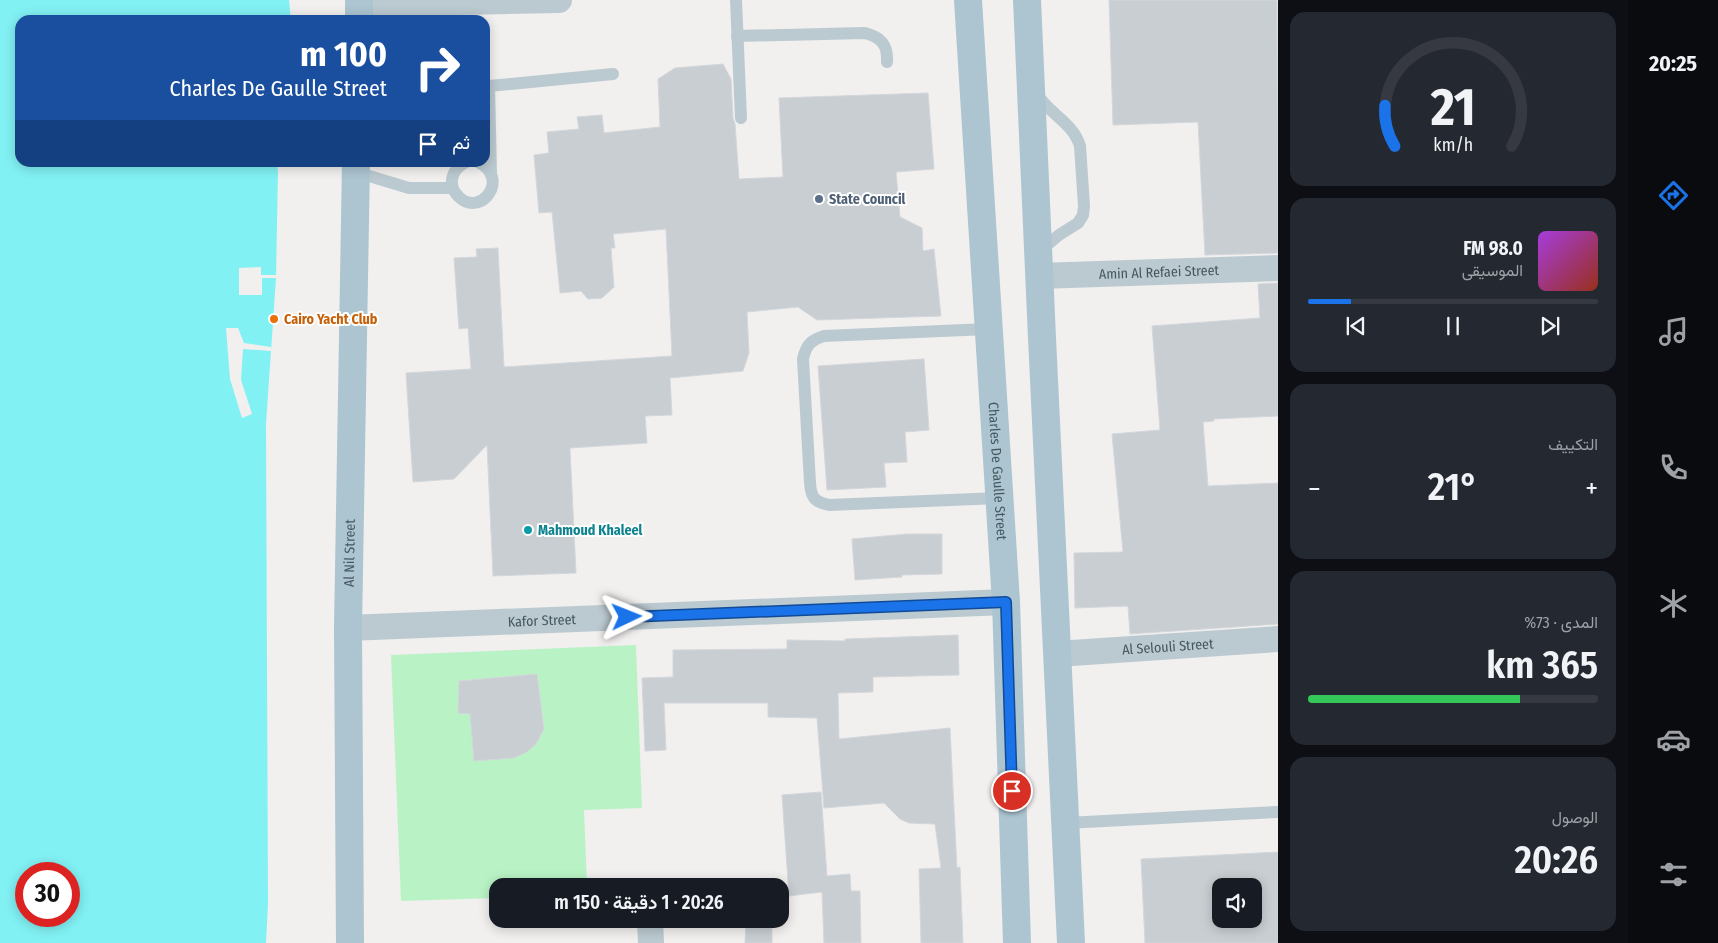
<!DOCTYPE html>
<html lang="ar">
<meta charset="utf-8">
<style>
:root{--surface:#171b24;--page:#242831;--text:#f1f3f6;--muted:#9ea1a6;--line:#363941;--accent:#1a73e8}
body{margin:0;font-family:"Fira Sans Condensed",Vazirmatn,sans-serif;background:var(--page);color:var(--text);direction:rtl;height:100vh;display:flex;flex-direction:column;font-size:19px;white-space:nowrap}
*{box-sizing:border-box;margin:0}
p{font-size:16px;color:var(--muted)}
.icon{flex:none;width:28px;height:28px;fill:none;stroke:currentColor;stroke-width:2;stroke-linecap:round;stroke-linejoin:round}
.map{position:relative;flex:1;overflow:hidden;direction:ltr}
.drawer{display:flex;flex-direction:column;gap:12px;padding:12px;background:#0d0f14;width:350px}
.drawer>*{flex:none}
.hud{position:absolute;left:15px;top:15px;width:475px;height:152px;border-radius:15px;box-shadow:0 2px 12px #0003;direction:rtl;background:#1a4fa0;color:#fff;overflow:hidden}
.controls{position:absolute;left:1212px;top:878px;display:grid;gap:10px}
.controls a{display:grid;place-items:center;width:50px;height:50px;border-radius:10px;background:var(--surface);box-shadow:0 2px 12px #0003;font-size:25px}
.speed{position:absolute;left:15px;top:862px;display:flex;gap:10px;font-size:25px;font-weight:700;text-align:center}
.speed>*{display:grid;place-content:center;width:65px;height:65px;border-radius:50%;background:var(--surface);box-shadow:0 2px 12px #0003;line-height:1}
.speed .limit{border:8px solid #d22;background:#fff;color:#111}
.pin{position:absolute;display:grid;place-items:center;width:42px;height:42px;color:#fff;margin:-21px;border:2px solid #fff;border-radius:50%;box-shadow:0 1px 5px #0007}
.me{position:absolute;width:55px;margin:-28px;rotate:88deg;stroke-linejoin:round;filter:drop-shadow(0 0 4px #0008)}
.turn{display:flex;align-items:center;gap:18px;height:105px;padding:0 20px;font-size:22px}
.turn .icon{width:65px;height:65px;stroke-width:2.5}
.turn b{display:block;font-size:35px;line-height:42px}
.then{display:flex;align-items:center;height:48px;padding:0 20px;background:#0003;gap:10px;font-size:19px}
.big{font-size:38px;font-weight:600;line-height:1.1}
.drawer .widget{flex:1;display:flex;flex-direction:column;justify-content:center;gap:8px;min-width:0;padding:0 18px;border-radius:15px;background:var(--page)}
.drawer .dial{align-items:center;gap:0}
.dial svg{height:130px;overflow:visible;fill:none;stroke:var(--line);stroke-width:7;stroke-linecap:round;text-anchor:middle}
.dial text{fill:var(--text);stroke:none}
.song{display:flex;align-items:center;gap:15px}
.cover{width:60px;height:60px;border-radius:8px;background:linear-gradient(135deg,hsl(280 70% 55%),hsl(10 70% 35%))}
.played{height:5px;border-radius:2px;background:linear-gradient(90deg,var(--accent) 15%,var(--line) 15%)}
.keys{display:flex;justify-content:space-around;direction:ltr}
.heat{display:flex;justify-content:space-between;align-items:center;font-size:28px;direction:ltr}
.charge{height:8px;border-radius:4px;background:linear-gradient(90deg,#34c759 73%,var(--line) 0)}
.trip{position:absolute;left:489px;top:878px;width:300px;height:50px;border-radius:15px;background:var(--surface);box-shadow:0 2px 12px #0003;font-weight:600;line-height:50px;text-align:center;direction:rtl}
main{display:flex;flex:1;min-height:0}
.tab-bar{display:flex;flex-direction:column;width:90px;justify-content:space-around;align-items:center;background:#090b0e;color:var(--muted)}
.tab-bar .icon{width:35px;height:35px}
.tab-bar .active{color:var(--accent)}
.tab-bar b{font-size:22px;color:var(--text)}
.map>svg:first-child{display:block}
</style>
<main>
<nav class="tab-bar">
<b>20:25</b>
<svg class="icon active" aria-label="directions" viewBox="0 0 24 24"><path d="M12 3l9 9-9 9-9-9zM9 14v-3h6M13 9l2 2-2 2"/></svg>
<svg class="icon" aria-label="music" viewBox="0 0 24 24"><path d="M9 18V5l10-2v13"/><circle cx="6" cy="18" r="3"/><circle cx="16" cy="16" r="3"/></svg>
<svg class="icon" aria-label="phone" viewBox="0 0 24 24"><path d="M5 4h4l2 5-3 2q2 4 5 5l2-3 5 2v4C11 20 4 13 5 4z"/></svg>
<svg class="icon" aria-label="climate" viewBox="0 0 24 24"><path d="M12 3v18M4 7l16 10M4 17L20 7"/></svg>
<svg class="icon" aria-label="car" viewBox="0 0 24 24"><path d="M5 17H2v-5l4-1 3-4h7l3 4 3 1v5h-3M9 17h6M6 11h13"/><circle cx="7" cy="17" r="2"/><circle cx="17" cy="17" r="2"/></svg>
<svg class="icon" aria-label="filters" viewBox="0 0 24 24"><path d="M4 7h16M4 17h16"/><circle cx="9" cy="7" r="2"/><circle cx="15" cy="17" r="2"/></svg>
</nav>
<section class="drawer">
<div class="widget dial"><svg viewBox="0 0 100 80">
<path d="M14 69A42 42 0 1 1 86 69"/>
<path d="M14 69A42 42 0 0 1 8 44" stroke="#1a73e8"/>
<text x="50" y="56" font-size="32" font-weight="700">21</text>
<text x="50" y="72" font-size="11">km/h</text>
</svg></div>
<div class="widget">
<div class="song"><i class="cover"></i><div><b>98.0 FM</b><p>الموسيقى</p></div></div>
<div class="played"></div>
<div class="keys"><svg class="icon" aria-label="previous" viewBox="0 0 24 24"><path d="M18 5L8 12l10 7zM5 5v14"/></svg><svg class="icon" aria-label="pause" viewBox="0 0 24 24"><path d="M8 5v14M16 5v14"/></svg><svg class="icon" aria-label="next" viewBox="0 0 24 24"><path d="M6 5l10 7-10 7zM19 5v14"/></svg></div>
</div>
<div class="widget"><p>التكييف</p>
<div class="heat"><a>−</a><b class="big">21°</b><a>+</a></div>
</div>
<div class="widget"><p>المدى · 73%</p><b class="big">365 km</b><div class="charge"></div></div>
<div class="widget"><p>الوصول</p><b class="big">20:26</b></div>
</section>
<div class="map">
<svg width="1278" height="943" viewBox="0 0 1278 943">
<rect width="100%" height="100%" fill="#f2efef"/>
<polygon fill="#b9f3c5" points="636,645 642,808 584,810 587,886 498,886 497,898 401,901 391,655"/>
<path fill="#82f1f4" fill-rule="evenodd" d="M0 0H289L291 20H20V162L277 163 278 173 276 278 266 424 268 904 266 943H0ZM26 874H69V916H26Z"/>
<g fill="#f2efef">
<polygon points="261,267 261,275 276,275 276,278 262,278 262,295 239,295 239,268"/>
<polygon points="226,328 238,328 244,343 271,347 271,351 243,349 241,380 252,414 242,418 230,379"/>
</g>
<g fill="#c9ced2" stroke="#d3d7db" fill-rule="evenodd">
<polygon points="1109,0 1277,0 1278,253 1205,255 1198,122 1113,125"/>
<polygon points="723,64 731,79 733,118 735,124 739,179 783,177 779,98 928,93 934,169 896,172 900,217 922,228 923,251 934,249 941,316 817,320 798,307 747,312 749,353 743,371 670,378 672,415 645,416 647,443 570,448 576,573 493,576 487,445 454,479 413,482 406,373 471,369 468,328 459,329 454,258 477,257 476,249 498,248 504,367 672,356 666,229 613,234 615,248 611,248 614,287 602,298 588,299 581,291 560,293 552,212 539,213 534,155 549,153 547,132 579,129 577,117 602,115 604,133 660,127 658,79 675,68"/>
<polygon points="1278,283 1278,416 1214,419 1214,421 1203,422 1208,486 1278,483 1278,624 1130,634 1128,606 1075,608 1074,553 1123,552 1112,434 1160,430 1152,326 1260,318 1258,284"/>
<polygon points="924,359 929,430 905,432 907,462 884,463 886,487 827,490 818,366"/>
<polygon points="907,534 942,534 942,574 902,575 902,577 855,580 852,539"/>
<polygon points="958,635 959,675 873,677 873,692 838,693 839,739 950,728 957,868 960,867 963,943 921,943 919,869 941,868 935,824 909,823 900,819 884,803 824,808 817,718 768,717 768,703 664,703 666,750 645,751 642,678 673,677 673,650 787,649 787,640 845,641 845,639"/>
<polygon points="537,674 544,729 536,744 527,752 514,758 474,761 470,714 458,713 459,681"/>
<polygon points="821,792 827,876 850,874 851,891 860,891 861,943 824,943 822,892 789,896 782,795"/>
<path d="M1278 852V943H1145L1141 859ZM1221 886H1254V919H1221Z"/>
<polygon points="746,919 772,920 772,943 745,943"/>
</g>
<g fill="none" stroke-linecap="round" stroke-linejoin="round">
<g stroke="#bbcad0" stroke-width="12">
<polyline points="736,0 741,118"/>
<path d="M737 36 865 33C881 37 888 45 887 62"/>
<polyline points="489,86 491,173"/>
<polyline points="485,88 489,86 613,74"/>
<path d="M1036 92C1047 113 1073 122 1080 146L1084 206 1083 215 1078 223 1059 235 1040 251"/>
<path d="M466 162C457 167 451 173 452 184 452 189 455 193 459 197 481 218 511 178 478 162"/>
<polyline points="356,172 409,188 452,188"/>
<path d="M988 329 824 336C811 340 806 345 803 359L810 483C811 498 815 502 829 505L999 498"/>
<polyline points="1066,823 1276,812"/>
</g>
<g stroke="#bbcad0" stroke-width="26">
<polyline points="359,4 559,0"/>
<path id="s1" d="M1039 276 1278 268"/>
<path id="s2" d="M348 628 1006 602"/>
<path id="s3" d="M1057 654 1278 639"/>
<polyline points="650,919 651,943"/>
</g>
<g stroke="#acc5d1" stroke-width="28">
<path id="s4" d="M968 0 1006 602 1017 943"/>
<polyline points="1027,0 1042,338 1071,943"/>
<polyline points="359,20 359,0"/>
<path id="s5" d="M350 943 348 628 356 162"/>
</g>
</g>
<g fill="none" stroke-linecap="round" stroke-linejoin="round">
<defs>
<polyline id="route" points="627,617 1006,602 1012,791"/>
</defs>
<use href="#route" stroke="#114b97" stroke-width="12"/>
<use href="#route" stroke="#1a73e8" stroke-width="9"/>
</g>
<circle fill="#5c6f8a" stroke="#fff" stroke-width="2" cx="819" cy="199" r="5"/>
<circle fill="#e8710a" stroke="#fff" stroke-width="2" cx="274" cy="319" r="5"/>
<circle fill="#0f9aa8" stroke="#fff" stroke-width="2" cx="528" cy="530" r="5"/>
<g text-anchor="middle" stroke-width="4" stroke-linejoin="round" paint-order="stroke">
<g font-size="14" font-weight="bold" fill="#4e5e75" stroke="#fff" text-anchor="start">
<text x="829" y="204">State Council</text>
</g>
<g font-size="14" fill="#45575f" stroke="#fff">
<text dy="5" stroke="none"><textPath href="#s1" startOffset="120">Amin Al Refaei Street</textPath></text>
<text dy="5" stroke="none"><textPath href="#s4" startOffset="472">Charles De Gaulle Street</textPath></text>
<text dy="5" stroke="none"><textPath href="#s5" startOffset="390">Al Nil Street</textPath></text>
<text dy="5" stroke="none"><textPath href="#s2" startOffset="194">Kafor Street</textPath></text>
<text dy="5" stroke="none"><textPath href="#s3" startOffset="111">Al Selouli Street</textPath></text>
</g>
<g font-size="14" font-weight="bold" fill="#c56008" stroke="#fff" text-anchor="start">
<text x="284" y="324">Cairo Yacht Club</text>
</g>
<g font-size="14" font-weight="bold" fill="#0d838f" stroke="#fff" text-anchor="start">
<text x="538" y="535">Mahmoud Khaleel</text>
</g>
</g>
</svg>
<div class="controls">
<a><svg class="icon" aria-label="sound" viewBox="0 0 24 24"><path d="M4 9h4l5-4v14l-5-4H4zM17 9q2 3 0 6"/></svg></a>
</div>
<div class="speed"><div class="limit">30</div></div>
<div class="pin" style="left:1012px;top:791px;background:#d93025"><svg class="icon" aria-label="arrive" viewBox="0 0 24 24"><path d="M6 21V4h12l-3 4 3 4H6"/></svg></div>
<svg class="me" style="left:627px;top:617px" viewBox="-20 -20 40 40"><path d="M0-17L14 15 0 8-14 15z" fill="#1a73e8" stroke="#fff" stroke-width="4"/></svg>
<div class="trip">20:26 · 1 دقيقة · 150 m</div>
<div class="hud">
<div class="turn"><svg class="icon" aria-label="right" viewBox="0 0 24 24"><path d="M7 20v-9h11M14 6l5 5-5 5"/></svg><div><b>100 m</b>Charles De Gaulle Street</div></div>
<div class="then">ثم<svg class="icon" aria-label="arrive" viewBox="0 0 24 24"><path d="M6 21V4h12l-3 4 3 4H6"/></svg></div>
</div>
</div>
</main>
